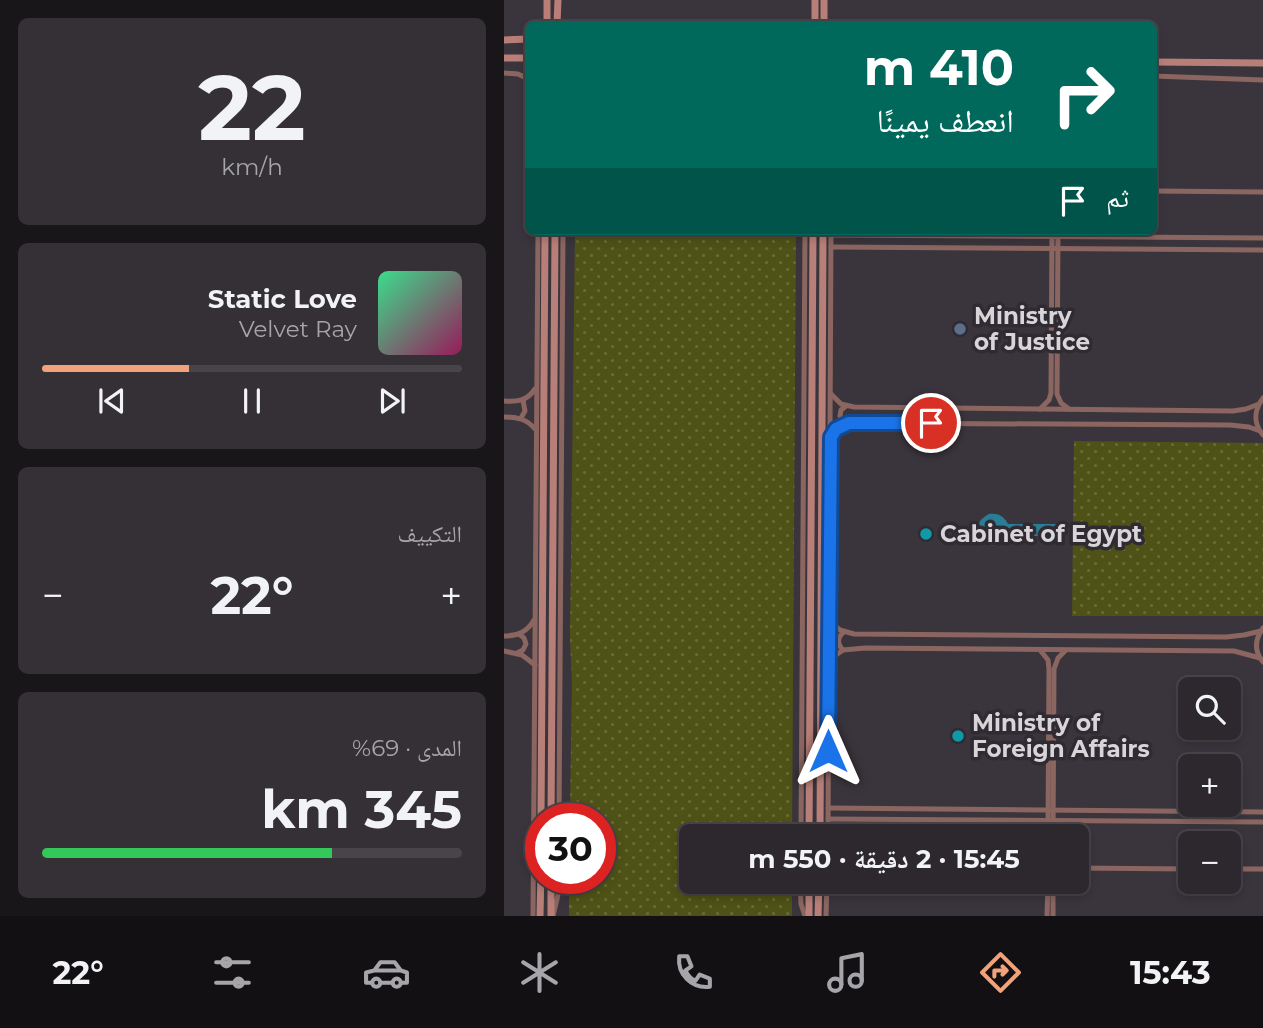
<!DOCTYPE html>
<html lang="ar">
<meta charset="utf-8">
<style>
:root{--surface:#2c282d;--page:#343035;--text:#f1f3f6;--muted:#a6a6aa;--line:#484449;--accent:#f0a27a}
body{margin:0;font-family:Montserrat,"Noto Naskh Arabic",sans-serif;background:var(--page);color:var(--text);direction:rtl;height:100vh;display:flex;flex-direction:column;font-size:26px;white-space:nowrap}
*{box-sizing:border-box;margin:0}
p{font-size:23px;color:var(--muted)}
.icon{flex:none;width:38px;height:38px;fill:none;stroke:currentColor;stroke-width:2;stroke-linecap:round;stroke-linejoin:round}
.map{position:relative;flex:1;overflow:hidden;direction:ltr}
.panel{display:flex;flex-direction:column;gap:18px;padding:18px;background:#181619;width:504px}
.panel>*{flex:none}
.hud{position:absolute;left:21px;top:21px;width:632px;height:214px;border-radius:10px;box-shadow:0 4px 10px #0003,0 0 0 2px var(--line);direction:rtl;background:#00695c;color:#fff;overflow:hidden}
.fabs{position:absolute;left:674px;top:677px;display:grid;gap:14px}
.fabs a{display:grid;place-items:center;width:63px;height:63px;border-radius:10px;background:var(--surface);box-shadow:0 4px 10px #0003,0 0 0 2px var(--line);font-size:35px}
.speed{position:absolute;left:21px;top:803px;display:flex;gap:14px;font-size:35px;font-weight:700;text-align:center}
.speed>*{display:grid;place-content:center;width:91px;height:91px;border-radius:50%;background:var(--surface);box-shadow:0 4px 10px #0003,0 0 0 2px var(--line);line-height:1}
.speed .limit{border:10px solid #d22;background:#fff;color:#111}
.pin{position:absolute;display:grid;place-items:center;width:60px;height:60px;color:#fff;margin:-30px;border:4px solid #fff;border-radius:50%;box-shadow:0 2px 7px #0007}
.me{position:absolute;width:77px;margin:-38px;rotate:0deg;stroke-linejoin:round;filter:drop-shadow(0 0 5px #0008)}
.turn{display:flex;align-items:center;gap:24px;height:147px;padding:0 28px;font-size:32px}
.turn .icon{width:91px;height:91px;stroke-width:2.5}
.turn b{display:block;font-size:49px;line-height:60px}
.then{display:flex;align-items:center;height:66px;padding:0 28px;background:#0003;gap:14px;font-size:26px}
.big{font-size:52px;font-weight:700;line-height:1.1}
.panel .card{flex:1;display:flex;flex-direction:column;justify-content:center;gap:10px;min-width:0;padding:0 24px;border-radius:10px;background:var(--page)}
.panel .dial{align-items:center;gap:0}
.dial b{font-size:91px;line-height:1}
.song{display:flex;align-items:center;gap:21px}
.cover{width:84px;height:84px;border-radius:10px;background:linear-gradient(135deg,hsl(150 70% 55%),hsl(330 70% 35%))}
.played{height:7px;border-radius:4px;background:linear-gradient(90deg,var(--accent) 35%,var(--line) 35%)}
.keys{display:flex;justify-content:space-around;direction:ltr}
.heat{display:flex;justify-content:space-between;align-items:center;font-size:38px;direction:ltr}
.charge{height:10px;border-radius:5px;background:linear-gradient(90deg,#34c759 69%,var(--line) 0)}
.trip{position:absolute;left:175px;top:824px;width:410px;height:70px;border-radius:10px;background:var(--surface);box-shadow:0 4px 10px #0003,0 0 0 2px var(--line);font-weight:700;line-height:70px;text-align:center;direction:rtl}
.menu{display:flex;height:112px;justify-content:space-around;align-items:center;background:#121012;color:var(--muted)}
.menu .icon{width:49px;height:49px}
.menu .active{color:var(--accent)}
.menu b{font-size:32px;color:var(--text)}
main{display:flex;flex:1;min-height:0}
.map>svg:first-child{display:block}
</style>
<main>
<div class="map">
<svg width="759" height="916" viewBox="0 0 759 916">
<defs>
<pattern id="park-dots" width="8" height="8" patternUnits="userSpaceOnUse" patternTransform="scale(1.75)"><rect width="8" height="8" fill="#4f5216"/><path d="M2 2h.1M6 6h.1" fill="none" stroke="#686a37" stroke-width="1.8" stroke-linecap="round"/></pattern>
<pattern id="water-ripples" width="26" height="14" patternUnits="userSpaceOnUse" patternTransform="scale(1.75)"><rect width="26" height="14" fill="#297d94"/><path d="M2 4q2-2 4 0t4 0M15 11q2-2 4 0t4 0" fill="none" stroke="#336573"/></pattern>
</defs>
<rect width="100%" height="100%" fill="#3a353c"/>
<g fill="url(#park-dots)">
<polygon points="71,231 292,231 288,836 187,836 187,882 288,882 288,916 65,916 65,879 96,878 96,819 67,819 66,810 68,682 66,639"/>
<polygon points="570,441 759,443 759,616 568,616"/>
</g>
<path fill="url(#water-ripples)" d="M485 514C494 513 500 516 504 524H555V536H504C486 562 457 528 485 514Z"/>
<g fill="none" stroke-linecap="round" stroke-linejoin="round">
<g stroke="#8b6661" stroke-width="5">
<polyline points="0,73 14,74 24,79"/>
<polyline points="649,76 759,80"/>
<polyline points="649,191 759,192"/>
<polyline points="554,231 553,394 557,403 565,409"/>
<polyline points="327,235 759,238"/>
<polyline points="327,247 759,250"/>
<polyline points="327,394 337,404 350,407 729,411 742,409 755,404"/>
<path d="M759 398C750 410 749 423 759 435"/>
<path d="M0 401C13 402 23 401 31 389"/>
<polyline points="536,409 545,400 547,393 548,231"/>
<path d="M0 417C13 417 23 419 31 429"/>
<polyline points="17,418 21,411 19,400"/>
<polyline points="340,424 336,416 337,410 342,406"/>
<polyline points="327,437 336,426 349,423 726,425 745,427 756,431"/>
<polyline points="326,622 336,630 350,634 722,637 740,635 757,631"/>
<path d="M759 628C751 639 750 651 759 662"/>
<path d="M0 636C14 636 23 632 30 620"/>
<path d="M339 650C333 644 333 637 340 632"/>
<polyline points="536,650 544,660 545,669 544,836"/>
<polyline points="0,651 18,655 31,665"/>
<polyline points="13,653 19,650 22,644 20,638 15,634"/>
<polyline points="325,660 339,650 361,648 730,651 756,658"/>
<polyline points="324,808 759,812"/>
<polyline points="55,819 59,231"/>
<polyline points="324,819 759,822"/>
<polyline points="297,836 301,231"/>
<polyline points="324,836 327,231"/>
<polyline points="549,836 550,669 554,658 561,651"/>
<polyline points="572,868 686,869"/>
<polyline points="724,869 759,869"/>
<polyline points="296,882 297,904 301,916"/>
<polyline points="29,916 34,231"/>
<polyline points="49,916 54,895 55,878"/>
<polyline points="322,916 323,882"/>
<polyline points="543,916 544,882"/>
<polyline points="549,916 549,882"/>
</g>
<g stroke="#b87f78" stroke-width="7">
<polyline points="43,24 43,0"/>
<polyline points="53,24 54,0"/>
<polyline points="311,24 311,0"/>
<polyline points="320,24 320,0"/>
<polyline points="0,40 24,39"/>
<polyline points="0,58 24,58"/>
<polyline points="649,62 759,63"/>
<polyline points="37,819 41,231"/>
<polyline points="47,819 51,231"/>
<polyline points="305,836 309,231"/>
<polyline points="316,836 319,231"/>
<polyline points="36,916 37,871"/>
<polyline points="47,916 47,878"/>
<polyline points="305,916 305,882"/>
<polyline points="314,916 315,882"/>
</g>
</g>
<g fill="none" stroke-linecap="round" stroke-linejoin="round">
<defs>
<polyline id="route" points="324,751 327,437 332,429 345,423 427,423"/>
</defs>
<use href="#route" stroke="#114b97" stroke-width="18"/>
<use href="#route" stroke="#1a73e8" stroke-width="12"/>
</g>
<circle fill="#5c6f8a" stroke="#302b32" stroke-width="2.5" cx="456" cy="329" r="7"/>
<g fill="#0f9aa8" stroke="#302b32" stroke-width="2.5">
<circle cx="422" cy="534" r="7"/>
<circle cx="454" cy="736" r="7"/>
</g>
<g text-anchor="middle" stroke-width="7" stroke-linejoin="round" paint-order="stroke">
<g font-size="23" font-weight="bold" fill="#d8d5d9" stroke="#302b32" text-anchor="start">
<text x="470" y="324">Ministry<tspan x="470" dy="26">of Justice</tspan></text>
<text x="436" y="542">Cabinet of Egypt</text>
<text x="468" y="731">Ministry of<tspan x="468" dy="26">Foreign Affairs</tspan></text>
</g>
</g>
</svg>
<div class="fabs">
<a><svg class="icon" aria-label="search" viewBox="0 0 24 24"><circle cx="10" cy="10" r="6"/><path d="M15 15l6 6"/></svg></a>
<a>+</a>
<a>−</a>
</div>
<div class="speed"><div class="limit">30</div></div>
<div class="pin" style="left:427px;top:423px;background:#d93025"><svg class="icon" aria-label="arrive" viewBox="0 0 24 24"><path d="M6 21V4h12l-3 4 3 4H6"/></svg></div>
<svg class="me" style="left:324px;top:751px" viewBox="-20 -20 40 40"><path d="M0-17L14 15 0 8-14 15z" fill="#1a73e8" stroke="#fff" stroke-width="4"/></svg>
<div class="trip">15:45 · 2 دقيقة · 550 m</div>
<div class="hud">
<div class="turn"><svg class="icon" aria-label="right" viewBox="0 0 24 24"><path d="M7 20v-9h11M14 6l5 5-5 5"/></svg><div><b>410 m</b>انعطف يمينًا</div></div>
<div class="then">ثم<svg class="icon" aria-label="arrive" viewBox="0 0 24 24"><path d="M6 21V4h12l-3 4 3 4H6"/></svg></div>
</div>
</div>
<section class="panel">
<div class="card dial"><b>22</b><p>km/h</p></div>
<div class="card">
<div class="song"><i class="cover"></i><div><b>Static Love</b><p>Velvet Ray</p></div></div>
<div class="played"></div>
<div class="keys"><svg class="icon" aria-label="previous" viewBox="0 0 24 24"><path d="M18 5L8 12l10 7zM5 5v14"/></svg><svg class="icon" aria-label="pause" viewBox="0 0 24 24"><path d="M8 5v14M16 5v14"/></svg><svg class="icon" aria-label="next" viewBox="0 0 24 24"><path d="M6 5l10 7-10 7zM19 5v14"/></svg></div>
</div>
<div class="card"><p>التكييف</p>
<div class="heat"><a>−</a><b class="big">22°</b><a>+</a></div>
</div>
<div class="card"><p>المدى · 69%</p><b class="big">345 km</b><div class="charge"></div></div>
</section>
</main>
<nav class="menu">
<b>15:43</b>
<svg class="icon active" aria-label="directions" viewBox="0 0 24 24"><path d="M12 3l9 9-9 9-9-9zM9 14v-3h6M13 9l2 2-2 2"/></svg>
<svg class="icon" aria-label="music" viewBox="0 0 24 24"><path d="M9 18V5l10-2v13"/><circle cx="6" cy="18" r="3"/><circle cx="16" cy="16" r="3"/></svg>
<svg class="icon" aria-label="phone" viewBox="0 0 24 24"><path d="M5 4h4l2 5-3 2q2 4 5 5l2-3 5 2v4C11 20 4 13 5 4z"/></svg>
<svg class="icon" aria-label="climate" viewBox="0 0 24 24"><path d="M12 3v18M4 7l16 10M4 17L20 7"/></svg>
<svg class="icon" aria-label="car" viewBox="0 0 24 24"><path d="M5 17H2v-5l4-1 3-4h7l3 4 3 1v5h-3M9 17h6M6 11h13"/><circle cx="7" cy="17" r="2"/><circle cx="17" cy="17" r="2"/></svg>
<svg class="icon" aria-label="filters" viewBox="0 0 24 24"><path d="M4 7h16M4 17h16"/><circle cx="9" cy="7" r="2"/><circle cx="15" cy="17" r="2"/></svg>
<b>22°</b>
</nav>
